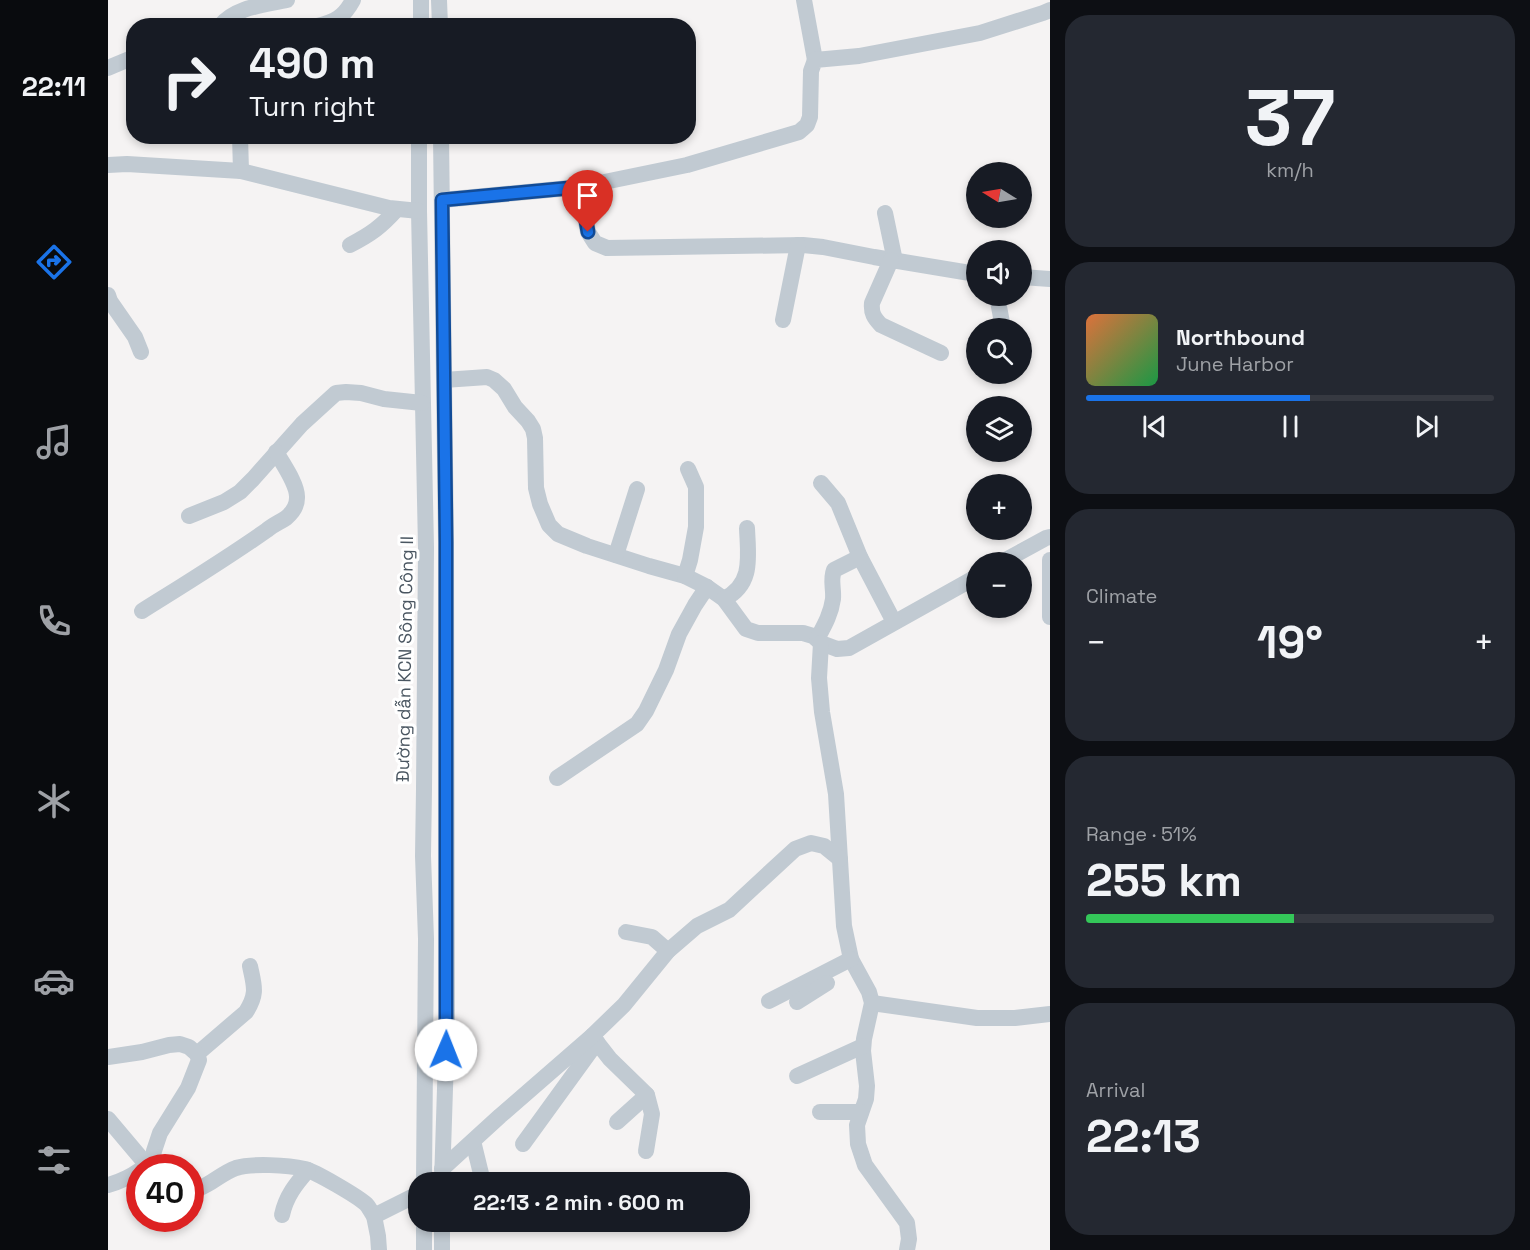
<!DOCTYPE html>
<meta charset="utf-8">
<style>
:root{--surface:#171b24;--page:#242831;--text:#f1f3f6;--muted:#9ea1a6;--line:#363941;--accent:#1a73e8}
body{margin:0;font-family:"Space Grotesk",sans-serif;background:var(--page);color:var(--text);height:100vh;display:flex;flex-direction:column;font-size:22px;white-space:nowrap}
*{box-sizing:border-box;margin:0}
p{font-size:20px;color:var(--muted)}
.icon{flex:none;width:33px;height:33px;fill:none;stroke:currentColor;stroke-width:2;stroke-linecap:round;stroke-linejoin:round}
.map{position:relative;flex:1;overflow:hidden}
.sheet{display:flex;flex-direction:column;gap:15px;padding:15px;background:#0d0f14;width:480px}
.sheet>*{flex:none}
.guide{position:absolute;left:18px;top:18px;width:570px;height:126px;border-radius:24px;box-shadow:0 3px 9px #0003;background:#171b24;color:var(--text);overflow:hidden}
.needle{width:39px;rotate:281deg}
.buttons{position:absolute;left:858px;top:162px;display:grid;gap:12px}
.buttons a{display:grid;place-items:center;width:66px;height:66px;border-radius:50%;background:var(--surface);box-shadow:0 3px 9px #0003;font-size:30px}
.speed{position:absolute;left:18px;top:1154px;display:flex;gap:12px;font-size:30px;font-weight:700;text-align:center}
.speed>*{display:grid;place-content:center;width:78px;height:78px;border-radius:50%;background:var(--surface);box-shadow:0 3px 9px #0003;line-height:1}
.speed .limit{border:9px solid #d22;background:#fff;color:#111}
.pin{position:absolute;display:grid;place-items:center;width:51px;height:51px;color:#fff;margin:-62px -26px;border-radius:50% 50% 50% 0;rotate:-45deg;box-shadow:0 0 6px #0007}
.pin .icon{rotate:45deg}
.me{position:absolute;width:66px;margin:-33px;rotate:1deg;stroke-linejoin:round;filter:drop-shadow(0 0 4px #0008)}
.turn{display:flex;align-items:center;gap:21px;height:126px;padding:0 24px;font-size:27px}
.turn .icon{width:78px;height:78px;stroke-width:2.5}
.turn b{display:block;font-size:42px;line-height:51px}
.big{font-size:45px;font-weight:800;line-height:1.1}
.sheet .card{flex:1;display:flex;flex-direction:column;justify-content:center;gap:9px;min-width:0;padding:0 21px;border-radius:24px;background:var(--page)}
.sheet .dial{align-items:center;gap:0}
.dial b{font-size:78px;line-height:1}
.song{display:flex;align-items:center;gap:18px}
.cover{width:72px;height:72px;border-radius:9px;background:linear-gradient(135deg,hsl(20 70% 55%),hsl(140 70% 35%))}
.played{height:6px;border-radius:3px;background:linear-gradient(90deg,var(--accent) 55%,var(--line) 55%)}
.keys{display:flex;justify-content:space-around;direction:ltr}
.heat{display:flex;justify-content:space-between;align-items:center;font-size:33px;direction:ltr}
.charge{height:9px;border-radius:4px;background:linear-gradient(90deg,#34c759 51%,var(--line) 0)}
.trip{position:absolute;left:300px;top:1172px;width:342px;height:60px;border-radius:24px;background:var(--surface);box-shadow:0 3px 9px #0003;font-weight:800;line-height:60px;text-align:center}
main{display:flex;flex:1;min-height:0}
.tabs{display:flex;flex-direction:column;width:108px;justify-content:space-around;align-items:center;background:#090b0e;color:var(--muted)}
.tabs .icon{width:42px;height:42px}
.tabs .on{color:var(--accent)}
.tabs b{font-size:27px;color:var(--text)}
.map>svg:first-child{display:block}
</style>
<main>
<nav class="tabs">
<b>22:11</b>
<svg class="icon on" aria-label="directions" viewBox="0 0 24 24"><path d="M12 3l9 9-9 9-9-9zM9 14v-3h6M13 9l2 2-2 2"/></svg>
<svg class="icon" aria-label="music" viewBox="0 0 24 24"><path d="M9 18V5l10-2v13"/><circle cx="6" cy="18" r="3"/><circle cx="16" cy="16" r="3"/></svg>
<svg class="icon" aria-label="phone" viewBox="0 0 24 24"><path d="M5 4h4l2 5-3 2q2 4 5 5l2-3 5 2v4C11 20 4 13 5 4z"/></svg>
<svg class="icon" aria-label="climate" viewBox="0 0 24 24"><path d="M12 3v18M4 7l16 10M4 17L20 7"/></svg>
<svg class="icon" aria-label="car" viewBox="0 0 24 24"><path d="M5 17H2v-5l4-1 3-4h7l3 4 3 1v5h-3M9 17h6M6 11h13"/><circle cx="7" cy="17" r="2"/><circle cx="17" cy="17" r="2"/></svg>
<svg class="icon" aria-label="filters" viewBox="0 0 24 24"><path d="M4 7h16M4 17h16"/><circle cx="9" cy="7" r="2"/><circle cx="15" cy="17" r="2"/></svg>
</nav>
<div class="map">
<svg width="942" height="1250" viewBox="0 0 942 1250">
<rect width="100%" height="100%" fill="#f5f3f3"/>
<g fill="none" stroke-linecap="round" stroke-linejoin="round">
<g stroke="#c1cad2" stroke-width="16">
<polyline points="331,0 332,26"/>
<polyline points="696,0 707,60"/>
<path d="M112 26C127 7 156 5 179 0"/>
<path d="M209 26C227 22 236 17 245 0"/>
<polyline points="313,26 313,0"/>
<polyline points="0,68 26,57"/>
<polyline points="132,136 133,171"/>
<polyline points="311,136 311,211 318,548 316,789 315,856 318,939 316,1182"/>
<polyline points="333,136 338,542 339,1026 334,1182"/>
<polyline points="0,165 19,164 133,171 281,208 311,211"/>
<polyline points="472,187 480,232 487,243 499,248 695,245 715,247 766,257 868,274"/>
<polyline points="334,200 472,187 579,165 691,132 699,125 702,117 703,71 707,60 751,56 872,33 935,13 942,10"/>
<polyline points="777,213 787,261"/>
<path d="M242 245C263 234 273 227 289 209"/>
<path d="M783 260 764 303C763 313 766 318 773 325L833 353"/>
<polyline points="914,277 942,279"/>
<polyline points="0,295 2,301 27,337 33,352"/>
<polyline points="889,296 895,328"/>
<polyline points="675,320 690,245"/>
<polyline points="336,380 379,377 386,380 396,389 407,407 420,421 425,429 427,438 428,488 432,504 441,525 450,534 479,546 541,566 577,576 599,587 616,599 638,629 650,633 695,633 705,636 713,643 729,649 741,648 868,577"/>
<polyline points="713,483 730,503 752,557 786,622"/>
<polyline points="81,516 116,502 132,492 145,479 194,424 228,393 238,392 253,393 276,399 314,403"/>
<polyline points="508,555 529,489"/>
<polyline points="942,560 942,617"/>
<polyline points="894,562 938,538 942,537"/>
<polyline points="577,576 582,560 588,527 588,487 580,469"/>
<path d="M616 599C646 584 640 556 639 528"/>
<path d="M34 611C77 584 118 559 159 530 165 525 172 522 178 518 184 513 189 506 189 498 190 485 175 464 168 452"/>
<path d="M709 639C716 626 723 614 725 599 726 589 722 580 726 570L752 557"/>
<polyline points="713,643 711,678 714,712 728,794 736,926 743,959 761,992 764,1003 756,1039 755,1051 759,1086 758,1099 749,1125 750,1144 757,1165 799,1223 801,1239 799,1250"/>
<polyline points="449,778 529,724 538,711 558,670 571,634 587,605 599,587"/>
<polyline points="518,932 544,937 560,951"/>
<polyline points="661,1001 743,959"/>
<polyline points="689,1002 719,983"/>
<polyline points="764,1003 869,1018 907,1018 942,1014"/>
<polyline points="484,1036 502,1059 539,1095 544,1114 538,1151"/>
<path d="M89 1054 138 1012C150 993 146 986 142 966"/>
<polyline points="0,1057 34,1052 61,1045 72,1044 81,1047 89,1054 91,1060 80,1088 52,1133 46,1151 44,1163"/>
<polyline points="689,1076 755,1046"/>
<polyline points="712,1112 753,1112"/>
<polyline points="0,1119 38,1164"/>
<polyline points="509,1122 539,1095"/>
<polyline points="365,1141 375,1182"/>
<polyline points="415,1144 489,1042"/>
<polyline points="334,1169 392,1116 484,1036 516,1005 560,951 589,926 621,910 687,849 703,843 716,846 732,859"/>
<path d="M0 1185C11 1182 22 1177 32 1170"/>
<path d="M82 1185 92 1188C105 1183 114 1173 128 1168 144 1163 180 1165 197 1169 208 1172 249 1196 258 1204 261 1207 263 1212 266 1216L310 1194"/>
<path d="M174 1215C178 1196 188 1184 200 1170"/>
<polyline points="266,1216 270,1236 271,1250"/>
<polyline points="334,1221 334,1250"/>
<polyline points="316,1250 316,1221"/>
</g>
</g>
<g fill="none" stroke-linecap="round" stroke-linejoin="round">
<defs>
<polyline id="route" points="338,1050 338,542 334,200 472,187 480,232"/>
</defs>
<use href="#route" stroke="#114b97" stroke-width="15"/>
<use href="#route" stroke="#1a73e8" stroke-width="10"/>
</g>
<g text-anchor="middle" stroke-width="6" stroke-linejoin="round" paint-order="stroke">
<g font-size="18" fill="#4a5661" stroke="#fff">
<text transform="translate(297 659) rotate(-89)" y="6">Đường dẫn KCN Sông Công II</text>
</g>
</g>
</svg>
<div class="buttons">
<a><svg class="needle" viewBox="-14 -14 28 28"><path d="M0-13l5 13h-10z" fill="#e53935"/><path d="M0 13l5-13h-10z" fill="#9ea1a6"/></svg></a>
<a><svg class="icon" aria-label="sound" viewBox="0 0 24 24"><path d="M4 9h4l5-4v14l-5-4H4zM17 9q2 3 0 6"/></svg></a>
<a><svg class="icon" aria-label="search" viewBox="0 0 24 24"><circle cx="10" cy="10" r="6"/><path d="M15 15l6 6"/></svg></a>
<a><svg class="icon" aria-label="layers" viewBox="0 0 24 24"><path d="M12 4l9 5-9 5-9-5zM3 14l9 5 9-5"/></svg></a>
<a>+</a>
<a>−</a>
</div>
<div class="speed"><div class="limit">40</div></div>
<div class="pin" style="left:480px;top:232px;background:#d93025"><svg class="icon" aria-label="arrive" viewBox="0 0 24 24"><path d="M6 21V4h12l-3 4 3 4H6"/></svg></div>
<svg class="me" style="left:338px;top:1050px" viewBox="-20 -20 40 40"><circle r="19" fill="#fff"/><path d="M0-13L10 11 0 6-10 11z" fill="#1a73e8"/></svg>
<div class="trip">22:13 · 2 min · 600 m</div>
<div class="guide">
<div class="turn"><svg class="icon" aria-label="right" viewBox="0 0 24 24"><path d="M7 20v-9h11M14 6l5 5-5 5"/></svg><div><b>490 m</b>Turn right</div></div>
</div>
</div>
<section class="sheet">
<div class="card dial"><b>37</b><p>km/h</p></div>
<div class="card">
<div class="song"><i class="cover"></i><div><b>Northbound</b><p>June Harbor</p></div></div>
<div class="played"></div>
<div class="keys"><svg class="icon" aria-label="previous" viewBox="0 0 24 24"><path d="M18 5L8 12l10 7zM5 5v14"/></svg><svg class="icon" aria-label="pause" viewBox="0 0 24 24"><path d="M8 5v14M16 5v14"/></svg><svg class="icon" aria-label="next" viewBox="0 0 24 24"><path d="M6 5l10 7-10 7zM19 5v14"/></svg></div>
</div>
<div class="card"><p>Climate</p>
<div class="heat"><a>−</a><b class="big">19°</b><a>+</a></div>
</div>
<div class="card"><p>Range · 51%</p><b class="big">255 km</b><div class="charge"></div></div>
<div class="card"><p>Arrival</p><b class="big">22:13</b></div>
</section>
</main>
